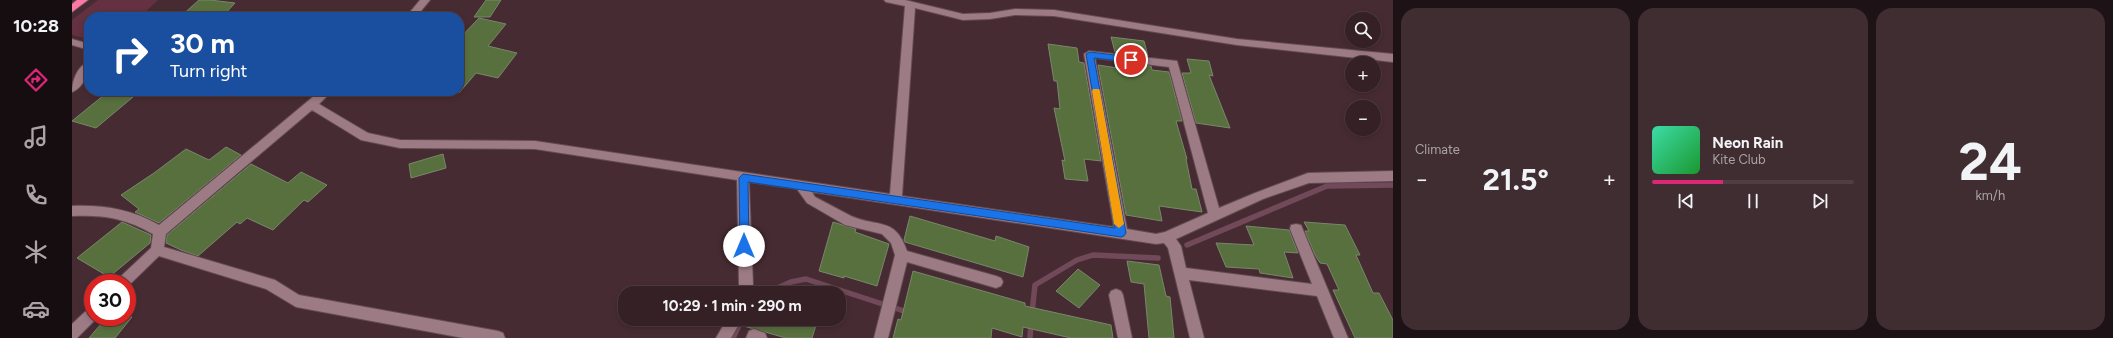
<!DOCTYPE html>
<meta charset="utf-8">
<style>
:root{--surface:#352026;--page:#402d32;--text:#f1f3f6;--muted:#aaa3a7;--line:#4f3e43;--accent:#db2777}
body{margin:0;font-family:Figtree,sans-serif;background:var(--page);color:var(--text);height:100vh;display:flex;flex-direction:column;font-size:15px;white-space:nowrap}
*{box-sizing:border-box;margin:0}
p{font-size:13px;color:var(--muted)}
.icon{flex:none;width:22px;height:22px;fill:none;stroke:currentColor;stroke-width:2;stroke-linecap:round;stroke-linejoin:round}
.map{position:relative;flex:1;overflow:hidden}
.side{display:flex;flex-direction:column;gap:8px;padding:8px;background:#1d1215;width:720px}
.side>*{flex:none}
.banner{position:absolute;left:12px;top:12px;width:380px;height:84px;border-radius:16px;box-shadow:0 2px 6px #0003,0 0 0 1px var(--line);background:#1a4fa0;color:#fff;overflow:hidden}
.controls{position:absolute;left:1273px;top:12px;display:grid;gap:8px}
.controls a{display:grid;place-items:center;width:36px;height:36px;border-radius:50%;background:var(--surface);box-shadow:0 2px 6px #0003,0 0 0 1px var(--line);font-size:20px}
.speed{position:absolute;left:12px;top:274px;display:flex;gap:8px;font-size:20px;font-weight:700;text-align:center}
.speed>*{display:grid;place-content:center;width:52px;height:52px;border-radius:50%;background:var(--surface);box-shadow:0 2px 6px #0003,0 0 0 1px var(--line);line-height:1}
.speed .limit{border:6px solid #d22;background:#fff;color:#111}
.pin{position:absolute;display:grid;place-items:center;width:34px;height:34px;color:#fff;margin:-17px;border:2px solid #fff;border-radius:50%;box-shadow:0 1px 4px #0007}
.me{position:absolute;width:44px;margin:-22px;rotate:0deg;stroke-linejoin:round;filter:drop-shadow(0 0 3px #0008)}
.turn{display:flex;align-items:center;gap:14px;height:84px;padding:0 20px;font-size:18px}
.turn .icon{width:52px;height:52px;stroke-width:2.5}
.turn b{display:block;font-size:28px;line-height:34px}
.big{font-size:30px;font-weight:700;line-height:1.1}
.side .card{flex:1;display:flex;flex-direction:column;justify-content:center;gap:6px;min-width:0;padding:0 14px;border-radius:16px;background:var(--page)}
.side .dial{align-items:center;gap:0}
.dial b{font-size:52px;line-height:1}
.song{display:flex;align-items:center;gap:12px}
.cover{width:48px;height:48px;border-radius:6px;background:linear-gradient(135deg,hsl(160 70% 55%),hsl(130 70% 35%))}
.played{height:4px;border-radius:2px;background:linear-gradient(90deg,var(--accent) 35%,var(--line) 35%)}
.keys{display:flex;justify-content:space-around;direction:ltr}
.heat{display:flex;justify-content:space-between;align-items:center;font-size:22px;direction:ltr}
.side .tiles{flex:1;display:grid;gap:8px;grid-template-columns:repeat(3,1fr)}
.trip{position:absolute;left:546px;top:286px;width:228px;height:40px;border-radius:16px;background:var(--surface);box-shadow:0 2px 6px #0003,0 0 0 1px var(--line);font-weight:700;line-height:40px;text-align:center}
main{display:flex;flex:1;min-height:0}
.dock{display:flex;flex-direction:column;width:72px;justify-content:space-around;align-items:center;background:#150d0f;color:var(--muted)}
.dock .icon{width:28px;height:28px}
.dock .active{color:var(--accent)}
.dock b{font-size:18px;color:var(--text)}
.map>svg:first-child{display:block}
</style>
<main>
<nav class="dock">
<b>10:28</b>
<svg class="icon active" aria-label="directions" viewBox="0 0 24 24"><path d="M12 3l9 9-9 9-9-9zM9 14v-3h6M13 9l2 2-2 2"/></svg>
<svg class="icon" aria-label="music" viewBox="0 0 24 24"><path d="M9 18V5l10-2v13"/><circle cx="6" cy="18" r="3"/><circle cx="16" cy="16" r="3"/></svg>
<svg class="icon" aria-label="phone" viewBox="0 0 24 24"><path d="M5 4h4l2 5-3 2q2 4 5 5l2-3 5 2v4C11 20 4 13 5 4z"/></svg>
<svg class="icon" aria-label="climate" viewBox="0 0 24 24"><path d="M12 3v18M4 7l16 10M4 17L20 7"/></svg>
<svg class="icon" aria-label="car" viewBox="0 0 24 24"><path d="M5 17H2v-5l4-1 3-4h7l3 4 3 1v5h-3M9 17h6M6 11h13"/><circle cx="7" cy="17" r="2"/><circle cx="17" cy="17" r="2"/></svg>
</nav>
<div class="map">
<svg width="1321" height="338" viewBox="0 0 1321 338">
<rect width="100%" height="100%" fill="#472b33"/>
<polygon fill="#633141" points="26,0 86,0 68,17 17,17 17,39 0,35 0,20"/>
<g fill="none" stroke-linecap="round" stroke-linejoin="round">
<g stroke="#714959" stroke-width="5.5">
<polyline points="1115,245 1255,186 1321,185"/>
<polyline points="694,293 719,282 734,279 838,313"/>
<polyline points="960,313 963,285 1005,260 1021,255 1086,258"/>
<polyline points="661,338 670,319"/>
<polyline points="958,338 959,323"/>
</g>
</g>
<g fill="#58703e" stroke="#78876b">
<polygon points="127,0 138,0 163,3 150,17 108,17"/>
<polygon points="414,0 429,0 418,17 402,17"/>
<polygon points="407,18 434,24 416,46 445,53 426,78 404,73 387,93 387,39"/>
<polygon points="1039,37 1072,41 1076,56 1043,52"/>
<polygon points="976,44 1005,48 1007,62 1012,63 1029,161 1012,159 1016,181 993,179 990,160 993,161 982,108 988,109 985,81 982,81"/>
<polygon points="1115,59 1137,61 1141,76 1137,75 1158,128 1124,123 1110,73 1119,73"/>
<polygon points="1045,62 1079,66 1080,70 1097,72 1110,121 1104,121 1115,159 1114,159 1120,189 1124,189 1130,212 1087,206 1090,221 1054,215 1026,65 1046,68"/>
<polygon points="37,91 61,97 24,128 0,121"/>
<polygon points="154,147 169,155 87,223 63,212 67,209 49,195 82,173 114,149 137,160"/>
<polygon points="371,154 374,168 339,178 337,164"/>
<polygon points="179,164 216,183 229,172 255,185 236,202 232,200 201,230 175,218 168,224 165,222 126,256 109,250 94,243 95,235"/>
<polygon points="838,216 923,241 924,236 957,247 951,277 833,242 832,240"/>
<polygon points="50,222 79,235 78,243 37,277 5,258"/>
<polygon points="761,222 784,229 783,232 817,244 805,286 772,276 772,278 747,271"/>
<polygon points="1232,222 1273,225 1288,255 1284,255 1301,293 1307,293 1321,320 1321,338 1283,338 1261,290 1267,290 1255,264 1248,263 1243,255 1233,231 1237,231"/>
<polygon points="1174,226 1217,230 1226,253 1212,252 1221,278 1188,273 1187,269 1154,267 1144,243 1182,245"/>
<polygon points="1055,261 1087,265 1094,296 1098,297 1102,338 1077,338 1072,284 1059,282"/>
<polygon points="1006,269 1028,285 1007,308 984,291"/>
<polygon points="841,271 953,303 953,306 1039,325 1041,338 999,338 951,327 950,337 920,328 919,338 821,338 826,319 829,320"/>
<polygon points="35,317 60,317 43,338 17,338"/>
<polygon points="671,319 746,319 740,338 714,338 668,325"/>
</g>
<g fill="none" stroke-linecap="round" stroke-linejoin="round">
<defs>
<g id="minor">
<polygon points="348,0 358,0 344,17 334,17"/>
<path d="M812 0H833L891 14 918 13 943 9 982 10 1165 39 1321 54V62L1165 45 982 16 943 15 918 19 891 20 843 8 830 196 1042 227 1012 54 1017 51 1105 61 1147 208 1183 193 1236 173 1321 171V181L1237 183 1191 199 1104 239 1109 246 1114 268 1240 284 1218 229 1219 225 1224 224 1229 225 1276 338H1262L1245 296 1117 280 1132 338H1118L1096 248 1092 243 1084 244 740 192 743 197C755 203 767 210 779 216 806 228 823 216 835 251L924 276 929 278 931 282 929 286 924 288 835 262 816 338H802L823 255 819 243 810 234 773 225 735 203 725 189 677 182 681 285 678 293H664L667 285 665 180 463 149 328 148 289 140 240 110 94 234 92 247 203 280 227 295 426 331 431 333 433 338H391L224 307 194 289 87 256 55 287V283H44L46 279 79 248 81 234C52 218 33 215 0 216V206C32 205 59 209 87 225L248 91H260L247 104 296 133 328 140 463 141 818 194 833 6 814 2ZM1023 58 1097 67 1136 213 1093 232 1084 234 1055 229Z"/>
<polygon points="0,39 17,44 17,50 0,45"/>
<path d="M17 62C17 73 11 88 0 92 0 81 5 66 17 62Z"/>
<polygon points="1044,289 1049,291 1051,295 1060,338 1046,338 1037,295 1039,291"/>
<polygon points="21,307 21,317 26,317 5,338 0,338 0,324 16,309"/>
<polygon points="655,319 670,319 659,338 644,338"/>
<polygon points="682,329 693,333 695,338 674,338 677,331"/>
</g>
<polygon id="highway" points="5,0 16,0 0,12 0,4"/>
</defs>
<use href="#minor" stroke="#634b52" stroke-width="2"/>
<use href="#highway" stroke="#634b52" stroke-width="2"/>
<use href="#minor" fill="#9d7b84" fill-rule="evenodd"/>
<use href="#highway" fill="#fc79a5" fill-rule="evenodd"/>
</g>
<polygon fill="#1a73e8" stroke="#114b97" points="1018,52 1059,57 1063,60 1059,62 1022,58 1054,233 1052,236 1049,237 676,182 677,246 672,250 668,249 667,178 671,174 1043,228 1014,54"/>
<polygon fill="#f59e0b" points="1021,89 1027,89 1028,91 1052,224 1047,228 1042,224 1020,91"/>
</svg>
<div class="controls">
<a><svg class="icon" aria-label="search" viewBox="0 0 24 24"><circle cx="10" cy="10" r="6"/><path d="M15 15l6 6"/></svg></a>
<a>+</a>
<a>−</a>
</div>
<div class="speed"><div class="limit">30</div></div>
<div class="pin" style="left:1059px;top:60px;background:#d93025"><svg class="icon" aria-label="arrive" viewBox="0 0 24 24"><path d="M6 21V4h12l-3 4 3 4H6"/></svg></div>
<svg class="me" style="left:672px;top:246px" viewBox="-20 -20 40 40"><circle r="19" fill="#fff"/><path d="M0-13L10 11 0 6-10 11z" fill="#1a73e8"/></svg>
<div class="trip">10:29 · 1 min · 290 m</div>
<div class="banner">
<div class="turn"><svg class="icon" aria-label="right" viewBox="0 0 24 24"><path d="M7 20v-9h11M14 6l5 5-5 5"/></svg><div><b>30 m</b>Turn right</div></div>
</div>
</div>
<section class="side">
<div class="tiles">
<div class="card"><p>Climate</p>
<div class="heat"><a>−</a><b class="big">21.5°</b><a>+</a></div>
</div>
<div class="card">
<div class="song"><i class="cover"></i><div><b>Neon Rain</b><p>Kite Club</p></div></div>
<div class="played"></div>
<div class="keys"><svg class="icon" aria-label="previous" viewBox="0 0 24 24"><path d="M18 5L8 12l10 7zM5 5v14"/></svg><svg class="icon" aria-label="pause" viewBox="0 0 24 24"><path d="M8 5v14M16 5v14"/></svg><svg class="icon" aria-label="next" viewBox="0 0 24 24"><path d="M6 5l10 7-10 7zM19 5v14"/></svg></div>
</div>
<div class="card dial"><b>24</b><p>km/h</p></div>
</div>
</section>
</main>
